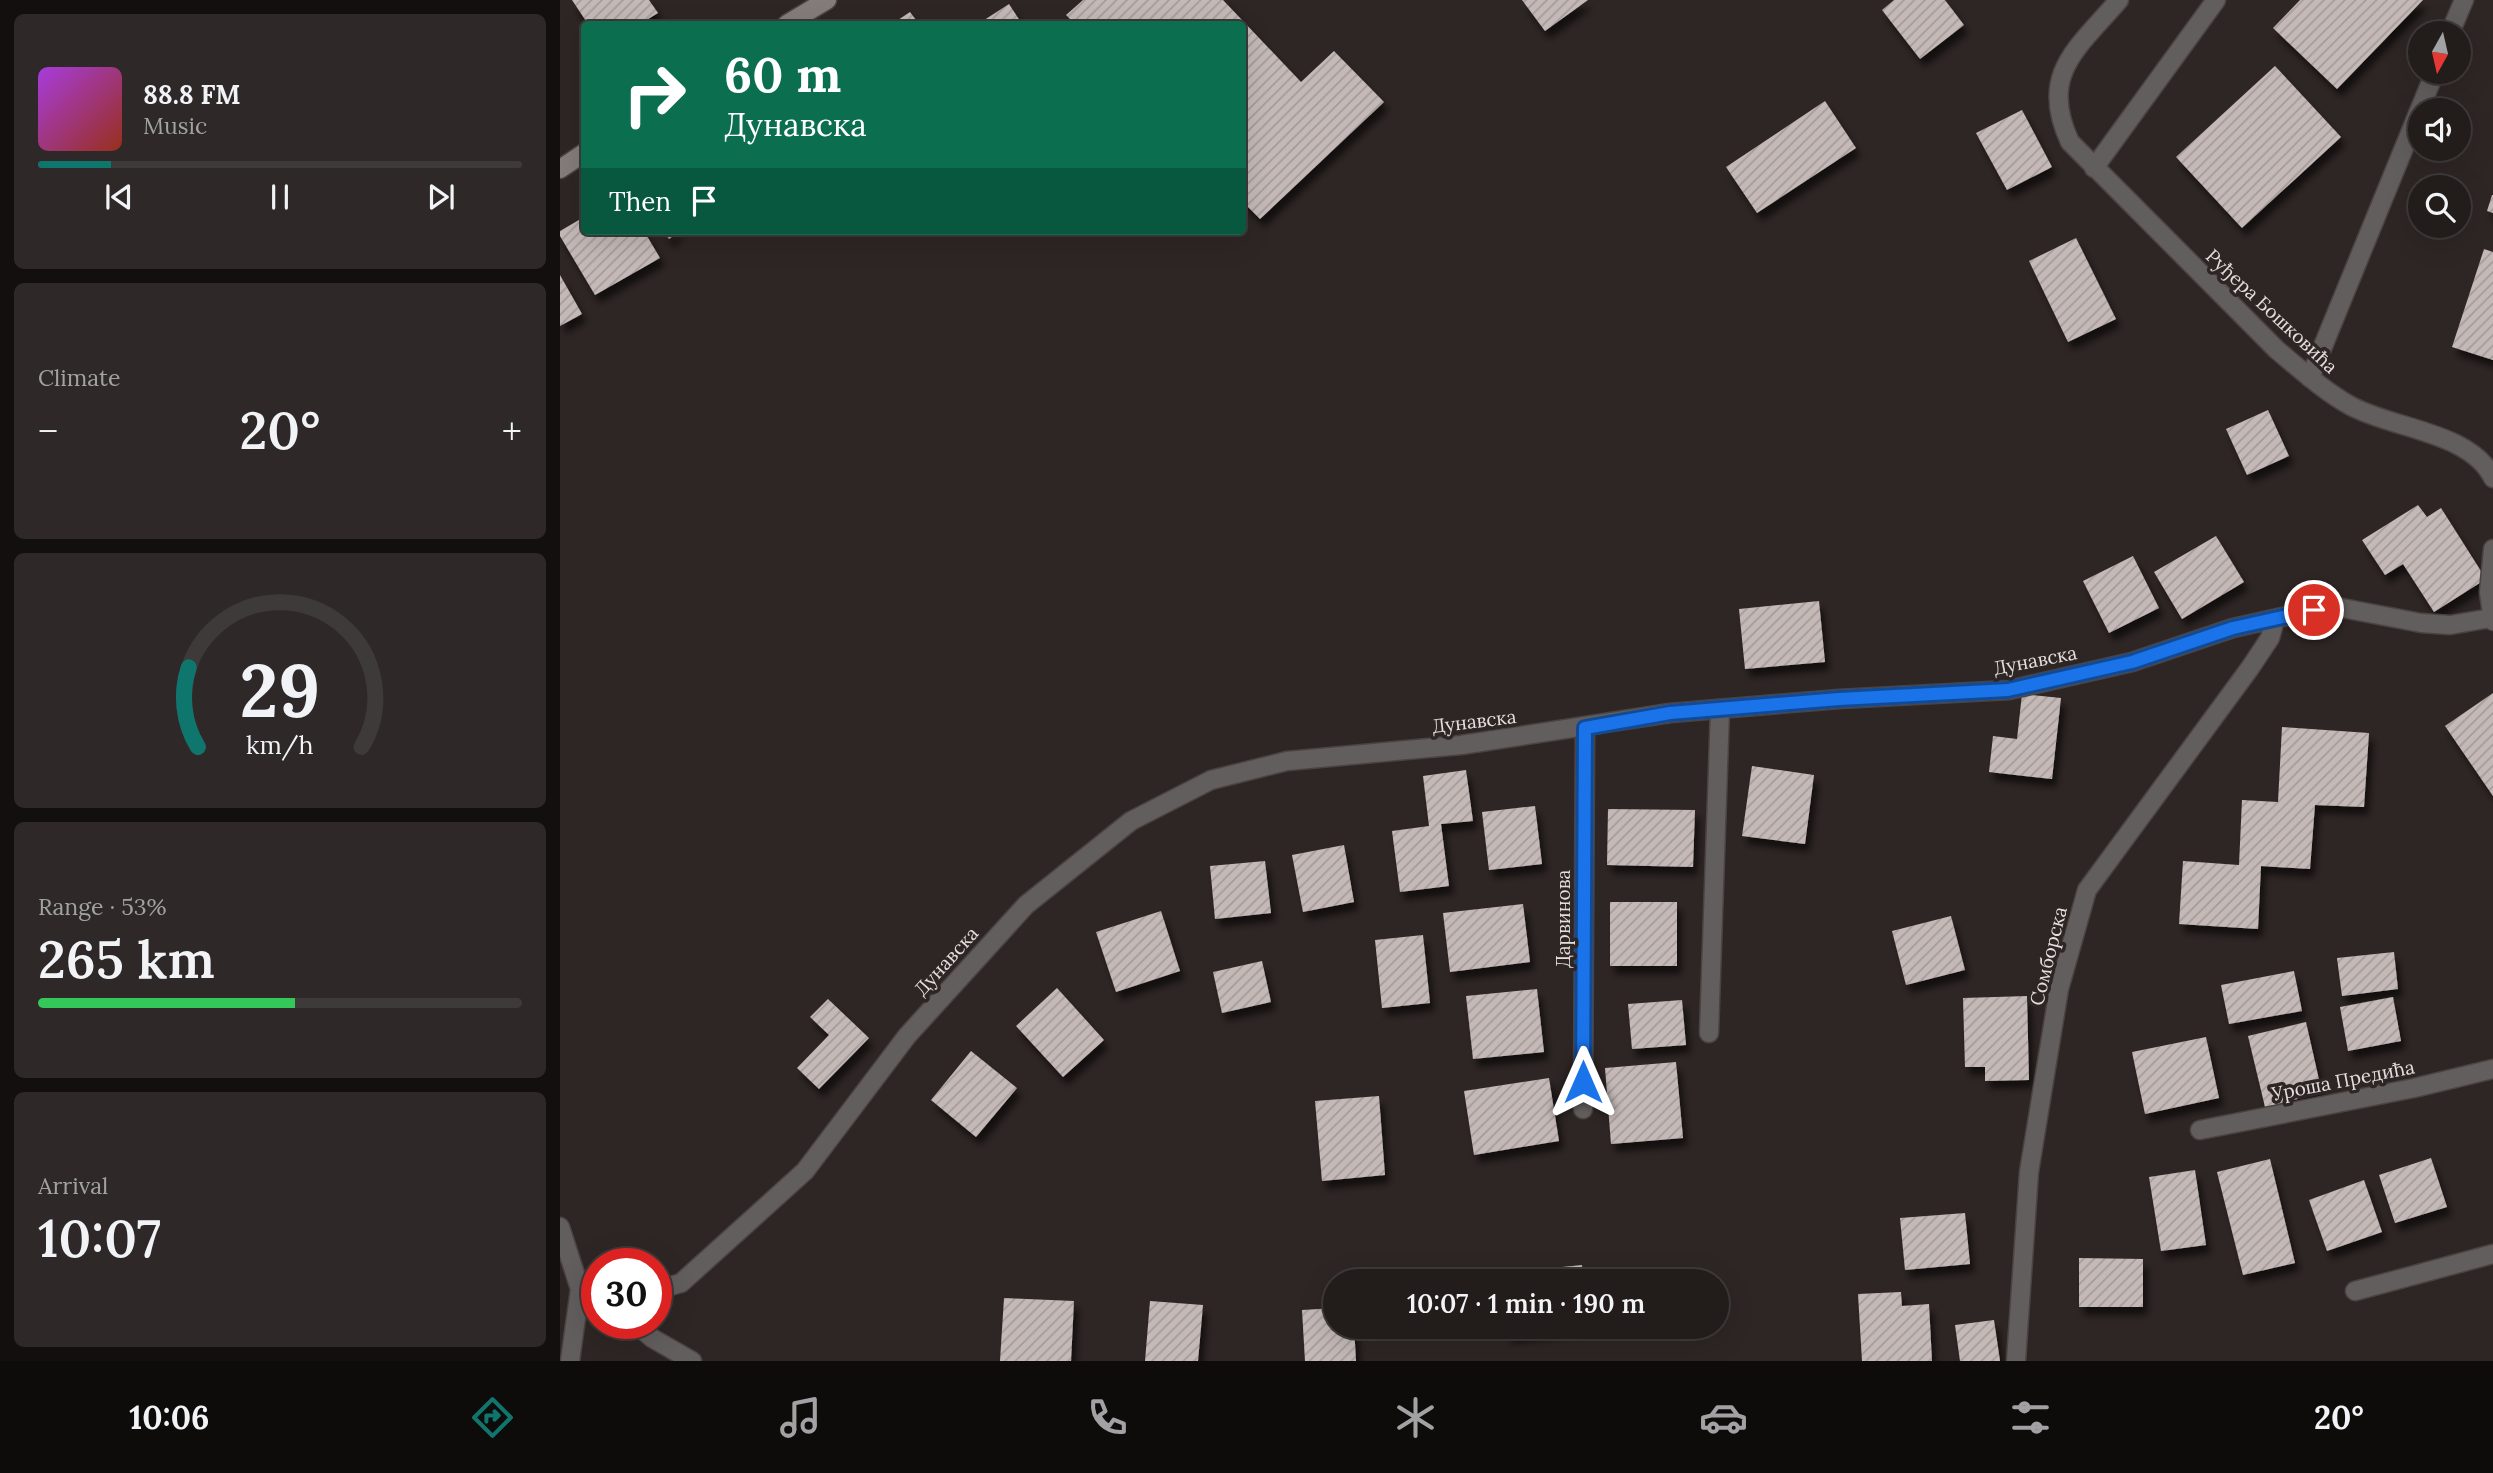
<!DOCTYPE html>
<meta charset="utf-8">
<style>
:root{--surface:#221c1b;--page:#2e2928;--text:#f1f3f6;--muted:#a2a1a3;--line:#3f3a3a;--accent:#0f766e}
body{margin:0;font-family:Lora,serif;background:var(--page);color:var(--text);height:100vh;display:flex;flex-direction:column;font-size:26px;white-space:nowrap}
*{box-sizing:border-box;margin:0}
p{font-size:23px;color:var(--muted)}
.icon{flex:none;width:38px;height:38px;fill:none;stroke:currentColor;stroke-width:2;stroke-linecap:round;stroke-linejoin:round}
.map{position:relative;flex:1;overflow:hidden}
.sheet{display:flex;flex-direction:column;gap:14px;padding:14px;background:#130f0f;width:560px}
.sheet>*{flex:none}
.banner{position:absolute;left:21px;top:21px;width:665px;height:214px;border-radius:7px;box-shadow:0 7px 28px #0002,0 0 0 2px var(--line);background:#0b6e4f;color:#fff;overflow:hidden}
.needle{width:46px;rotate:188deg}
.controls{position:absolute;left:1848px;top:21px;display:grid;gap:14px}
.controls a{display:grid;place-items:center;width:63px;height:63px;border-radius:50%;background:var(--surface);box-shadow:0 7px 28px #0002,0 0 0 2px var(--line);font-size:35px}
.speed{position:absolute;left:21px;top:1248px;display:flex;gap:14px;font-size:35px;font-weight:700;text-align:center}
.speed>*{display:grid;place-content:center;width:91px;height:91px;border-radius:50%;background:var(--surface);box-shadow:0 7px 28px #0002,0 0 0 2px var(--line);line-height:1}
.speed .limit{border:10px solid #d22;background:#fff;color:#111}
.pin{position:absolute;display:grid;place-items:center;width:60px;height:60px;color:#fff;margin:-30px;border:4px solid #fff;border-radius:50%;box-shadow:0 2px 7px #0007}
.me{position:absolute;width:77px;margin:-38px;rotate:0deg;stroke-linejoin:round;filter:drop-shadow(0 0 5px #0008)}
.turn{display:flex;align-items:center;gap:24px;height:147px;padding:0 28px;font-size:32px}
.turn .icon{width:91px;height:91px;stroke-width:2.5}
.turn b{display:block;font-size:49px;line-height:60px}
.then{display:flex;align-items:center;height:66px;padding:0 28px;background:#0003;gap:14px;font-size:26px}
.big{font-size:52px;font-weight:600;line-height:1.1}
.sheet .tile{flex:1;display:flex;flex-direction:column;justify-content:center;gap:10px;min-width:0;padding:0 24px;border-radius:10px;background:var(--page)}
.sheet .dial{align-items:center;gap:0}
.dial svg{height:182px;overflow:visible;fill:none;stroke:var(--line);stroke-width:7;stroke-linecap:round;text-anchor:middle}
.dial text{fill:var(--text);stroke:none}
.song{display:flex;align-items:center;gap:21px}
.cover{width:84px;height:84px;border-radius:10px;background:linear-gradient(135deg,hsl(280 70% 55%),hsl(10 70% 35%))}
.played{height:7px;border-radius:4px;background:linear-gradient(90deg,var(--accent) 15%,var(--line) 15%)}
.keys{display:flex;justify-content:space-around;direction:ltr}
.heat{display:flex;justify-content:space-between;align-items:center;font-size:38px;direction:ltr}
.charge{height:10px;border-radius:5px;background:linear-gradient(90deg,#34c759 53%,var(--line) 0)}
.trip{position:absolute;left:763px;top:1269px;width:406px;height:70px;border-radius:35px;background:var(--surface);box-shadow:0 7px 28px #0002,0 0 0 2px var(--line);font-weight:600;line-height:70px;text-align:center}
.tab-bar{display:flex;height:112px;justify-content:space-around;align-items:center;background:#0e0b0b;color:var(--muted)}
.tab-bar .icon{width:49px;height:49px}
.tab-bar .current{color:var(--accent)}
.tab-bar b{font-size:32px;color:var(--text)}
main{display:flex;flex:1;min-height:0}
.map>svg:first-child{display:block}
</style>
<main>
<section class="sheet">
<div class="tile">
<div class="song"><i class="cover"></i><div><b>88.8 FM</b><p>Music</p></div></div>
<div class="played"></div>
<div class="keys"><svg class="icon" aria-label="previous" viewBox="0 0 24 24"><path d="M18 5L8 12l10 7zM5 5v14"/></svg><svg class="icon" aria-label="pause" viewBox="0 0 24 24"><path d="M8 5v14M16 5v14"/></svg><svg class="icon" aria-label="next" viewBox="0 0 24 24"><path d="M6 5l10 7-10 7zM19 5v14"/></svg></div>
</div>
<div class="tile"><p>Climate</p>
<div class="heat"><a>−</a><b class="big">20°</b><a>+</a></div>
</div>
<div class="tile dial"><svg viewBox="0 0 100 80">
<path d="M14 69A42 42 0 1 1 86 69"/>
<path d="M14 69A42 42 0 0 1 10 34" stroke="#0f766e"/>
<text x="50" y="56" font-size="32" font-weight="700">29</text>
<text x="50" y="72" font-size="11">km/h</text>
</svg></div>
<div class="tile"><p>Range · 53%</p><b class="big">265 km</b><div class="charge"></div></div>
<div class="tile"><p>Arrival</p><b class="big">10:07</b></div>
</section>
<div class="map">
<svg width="1933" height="1361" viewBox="0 0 1933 1361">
<defs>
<pattern id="building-hatch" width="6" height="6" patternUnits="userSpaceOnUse" patternTransform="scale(1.75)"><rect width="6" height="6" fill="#c4b9b7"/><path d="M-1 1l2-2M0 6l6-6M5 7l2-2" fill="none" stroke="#a49c9a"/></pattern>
<filter id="shadow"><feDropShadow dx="4.5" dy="8" stdDeviation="3.5" flood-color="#0009"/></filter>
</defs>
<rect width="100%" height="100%" fill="#2e2624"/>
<g fill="url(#building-hatch)" filter="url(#shadow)">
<polygon points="12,0 89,0 98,13 80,24 28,24"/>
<polygon points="523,0 663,0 741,82 774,51 824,102 700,219 682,201 682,24 515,24 506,15"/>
<polygon points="962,0 1028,0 985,31"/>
<polygon points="1334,0 1385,0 1404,25 1360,59 1322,10"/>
<polygon points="1740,0 1863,0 1777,89 1713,28"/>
<polygon points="449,4 462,24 418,24"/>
<polygon points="350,12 359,24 332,24"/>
<polygon points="1715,66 1781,137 1682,228 1616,157"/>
<polygon points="1265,101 1296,148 1197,213 1166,167"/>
<polygon points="1462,110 1492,167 1447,190 1416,133"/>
<polygon points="1932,195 1933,195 1933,213 1927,211"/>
<polygon points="24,217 24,231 84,231 100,258 35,295 0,236 0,231"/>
<polygon points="103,231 120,231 109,239"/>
<polygon points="1516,238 1556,319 1508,342 1469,261"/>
<polygon points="1924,249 1933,252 1933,360 1892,347"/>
<polygon points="0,275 22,314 0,326"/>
<polygon points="1708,410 1729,456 1687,475 1666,429"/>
<polygon points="1858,505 1867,517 1881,508 1926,579 1874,612 1843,564 1825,575 1802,540"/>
<polygon points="1656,536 1684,582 1622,619 1594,572"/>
<polygon points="1573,556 1599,608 1549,633 1523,581"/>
<polygon points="1259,601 1265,662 1185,669 1179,609"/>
<polygon points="1933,693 1933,796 1885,726"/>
<polygon points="1462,694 1501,698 1492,779 1429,772 1433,736 1457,739"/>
<polygon points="1722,727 1809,733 1804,807 1755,805 1750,869 1701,866 1698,929 1619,924 1623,861 1679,865 1682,800 1718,802"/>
<polygon points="1192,766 1254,775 1245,844 1182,836"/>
<polygon points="906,770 913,821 881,824 889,886 840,892 832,831 869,826 863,776"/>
<polygon points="975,806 982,864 929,870 922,812"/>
<polygon points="1048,809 1135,810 1133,867 1047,865"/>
<polygon points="784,845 794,902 743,912 732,855"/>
<polygon points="705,861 711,913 655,919 650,866"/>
<rect x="1050" y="902" width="67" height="64"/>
<polygon points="963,904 970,962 890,972 883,913"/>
<polygon points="601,911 620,971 556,992 536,932"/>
<polygon points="1391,916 1405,970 1346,985 1332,931"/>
<polygon points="863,935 870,1003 822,1008 815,940"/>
<polygon points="1834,952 1838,989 1782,996 1777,958"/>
<polygon points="702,961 711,1002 662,1013 653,972"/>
<polygon points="1734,971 1742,1011 1669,1024 1661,985"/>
<polygon points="497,988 544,1040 503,1077 456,1026"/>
<polygon points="977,989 984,1052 913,1059 906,996"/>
<polygon points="1467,996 1469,1080 1425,1081 1425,1067 1405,1067 1403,998"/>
<polygon points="1833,997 1841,1041 1788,1051 1780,1007"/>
<polygon points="268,999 309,1038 259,1089 237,1068 269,1035 250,1017"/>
<polygon points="1122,1000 1126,1045 1072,1049 1068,1004"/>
<polygon points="1746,1022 1762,1093 1705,1107 1688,1036"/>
<polygon points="1646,1037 1659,1098 1585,1114 1572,1052"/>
<polygon points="411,1051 457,1088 416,1137 371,1100"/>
<polygon points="1116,1062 1123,1138 1051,1144 1045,1068"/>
<polygon points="989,1078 999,1141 914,1155 904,1091"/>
<polygon points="819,1096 825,1175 762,1181 755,1101"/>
<polygon points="1871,1158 1887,1207 1835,1223 1819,1175"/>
<polygon points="1710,1159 1735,1263 1683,1275 1657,1172"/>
<polygon points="1635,1170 1646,1245 1601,1251 1589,1177"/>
<polygon points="1804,1180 1822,1232 1767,1251 1749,1200"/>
<polygon points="1405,1213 1410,1264 1345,1270 1340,1218"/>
<polygon points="1519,1258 1583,1259 1583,1307 1519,1307"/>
<polygon points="1022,1265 1024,1281 942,1281 941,1273"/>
<polygon points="1341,1292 1342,1306 1369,1304 1372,1361 1302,1361 1298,1294"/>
<polygon points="444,1298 514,1301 511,1361 440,1361"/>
<polygon points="590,1301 643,1305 638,1361 585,1361"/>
<polygon points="775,1308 775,1326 794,1326 796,1361 745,1361 742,1310"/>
<polygon points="1434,1320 1440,1361 1400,1361 1395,1325"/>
<polygon points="946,1326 1016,1326 1016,1328 947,1335"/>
</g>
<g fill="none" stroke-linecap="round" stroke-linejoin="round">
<defs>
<g id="service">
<polyline points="1890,33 1904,0"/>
<polyline points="1534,168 1656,0"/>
<polyline points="1750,378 1875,72"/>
<polyline points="1149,1033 1160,709"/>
</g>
<g id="minor">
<path d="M1559 0C1518 48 1478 74 1510 142L1717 350C1741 370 1764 391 1791 406 1833 429 1911 432 1933 478"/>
<polyline points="1933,549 1929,592 1933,621"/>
<polyline points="1023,1109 1025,728"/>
<polyline points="1640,1130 1854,1088 1933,1069"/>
<polyline points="0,1227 20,1289 10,1361"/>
<polyline points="20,1289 37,1294"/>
<polyline points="96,1290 121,1283 245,1171 347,1036 466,905 571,821 651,780 727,761 901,745 1110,713 1279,699 1449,690 1572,662 1673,628 1754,610 1777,607 1861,623 1890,625 1931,618"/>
<polyline points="1795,1291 1933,1254"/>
<polyline points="75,1323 92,1338 132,1361"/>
<polyline points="1456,1361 1469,1172 1499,989 1527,890 1690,668 1710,638 1715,620"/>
</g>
<g id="secondary">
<polyline points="227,24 267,0"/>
<polyline points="0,169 24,153"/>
</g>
</defs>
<use href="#service" stroke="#4b4342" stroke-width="21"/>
<use href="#minor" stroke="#4b4342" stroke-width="21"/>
<use href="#secondary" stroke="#4b4342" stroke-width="21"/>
<use href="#service" stroke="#625e5d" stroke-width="18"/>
<use href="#minor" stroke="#625e5d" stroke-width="18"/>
<use href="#secondary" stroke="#837c7a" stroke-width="18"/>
</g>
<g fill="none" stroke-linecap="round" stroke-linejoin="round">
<defs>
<polyline id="route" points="1023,1082 1025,728 1110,713 1279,699 1448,690 1572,662 1673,628 1754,610"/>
</defs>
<use href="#route" stroke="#114b97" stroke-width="18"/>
<use href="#route" stroke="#1a73e8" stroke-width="12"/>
</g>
<g text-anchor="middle" stroke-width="7" stroke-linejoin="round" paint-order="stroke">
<g font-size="19" fill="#e4dedd" stroke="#2e2624">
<text transform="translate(1712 311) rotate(43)" y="7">Руђера Бошковића</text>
<text transform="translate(1475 660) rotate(-11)" y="7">Дунавска</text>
<text transform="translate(914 721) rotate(-7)" y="7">Дунавска</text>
<text transform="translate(1003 919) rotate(-90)" y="7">Дарвинова</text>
<text transform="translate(1488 956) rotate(-76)" y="7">Сомборска</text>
<text transform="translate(386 961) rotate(-48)" y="7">Дунавска</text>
<text transform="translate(1783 1080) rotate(-11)" y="7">Уроша Предића</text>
</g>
</g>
</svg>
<div class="controls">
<a><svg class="needle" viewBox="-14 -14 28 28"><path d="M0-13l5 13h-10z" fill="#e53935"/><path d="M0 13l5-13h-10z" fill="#a2a1a3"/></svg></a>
<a><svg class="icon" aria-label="sound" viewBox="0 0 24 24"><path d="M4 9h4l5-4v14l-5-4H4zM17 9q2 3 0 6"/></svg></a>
<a><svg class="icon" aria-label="search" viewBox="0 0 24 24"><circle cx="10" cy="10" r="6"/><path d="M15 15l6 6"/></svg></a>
</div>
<div class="speed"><div class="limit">30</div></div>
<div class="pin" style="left:1754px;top:610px;background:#d93025"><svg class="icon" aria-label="arrive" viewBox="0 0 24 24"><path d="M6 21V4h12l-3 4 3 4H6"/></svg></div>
<svg class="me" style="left:1023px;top:1082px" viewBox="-20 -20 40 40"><path d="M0-17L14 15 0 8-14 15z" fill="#1a73e8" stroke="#fff" stroke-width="4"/></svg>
<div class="trip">10:07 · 1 min · 190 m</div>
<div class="banner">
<div class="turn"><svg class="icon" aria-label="right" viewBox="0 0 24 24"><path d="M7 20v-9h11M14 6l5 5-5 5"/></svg><div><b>60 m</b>Дунавска</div></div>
<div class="then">Then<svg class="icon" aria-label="arrive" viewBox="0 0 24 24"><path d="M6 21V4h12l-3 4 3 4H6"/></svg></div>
</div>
</div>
</main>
<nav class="tab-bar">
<b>10:06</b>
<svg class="icon current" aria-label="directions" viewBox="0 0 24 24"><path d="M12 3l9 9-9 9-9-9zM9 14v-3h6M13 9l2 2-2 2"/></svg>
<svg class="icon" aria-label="music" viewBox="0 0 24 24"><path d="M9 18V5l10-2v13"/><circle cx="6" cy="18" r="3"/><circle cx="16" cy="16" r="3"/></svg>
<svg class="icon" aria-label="phone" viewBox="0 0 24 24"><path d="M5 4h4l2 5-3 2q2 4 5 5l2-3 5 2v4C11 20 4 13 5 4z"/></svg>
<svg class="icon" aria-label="climate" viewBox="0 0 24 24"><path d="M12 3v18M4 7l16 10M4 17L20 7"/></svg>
<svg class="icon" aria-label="car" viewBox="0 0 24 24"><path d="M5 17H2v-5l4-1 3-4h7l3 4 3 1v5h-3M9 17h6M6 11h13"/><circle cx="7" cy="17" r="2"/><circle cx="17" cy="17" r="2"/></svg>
<svg class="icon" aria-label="filters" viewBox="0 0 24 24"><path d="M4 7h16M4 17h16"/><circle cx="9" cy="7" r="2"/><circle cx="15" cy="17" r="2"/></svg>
<b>20°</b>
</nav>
